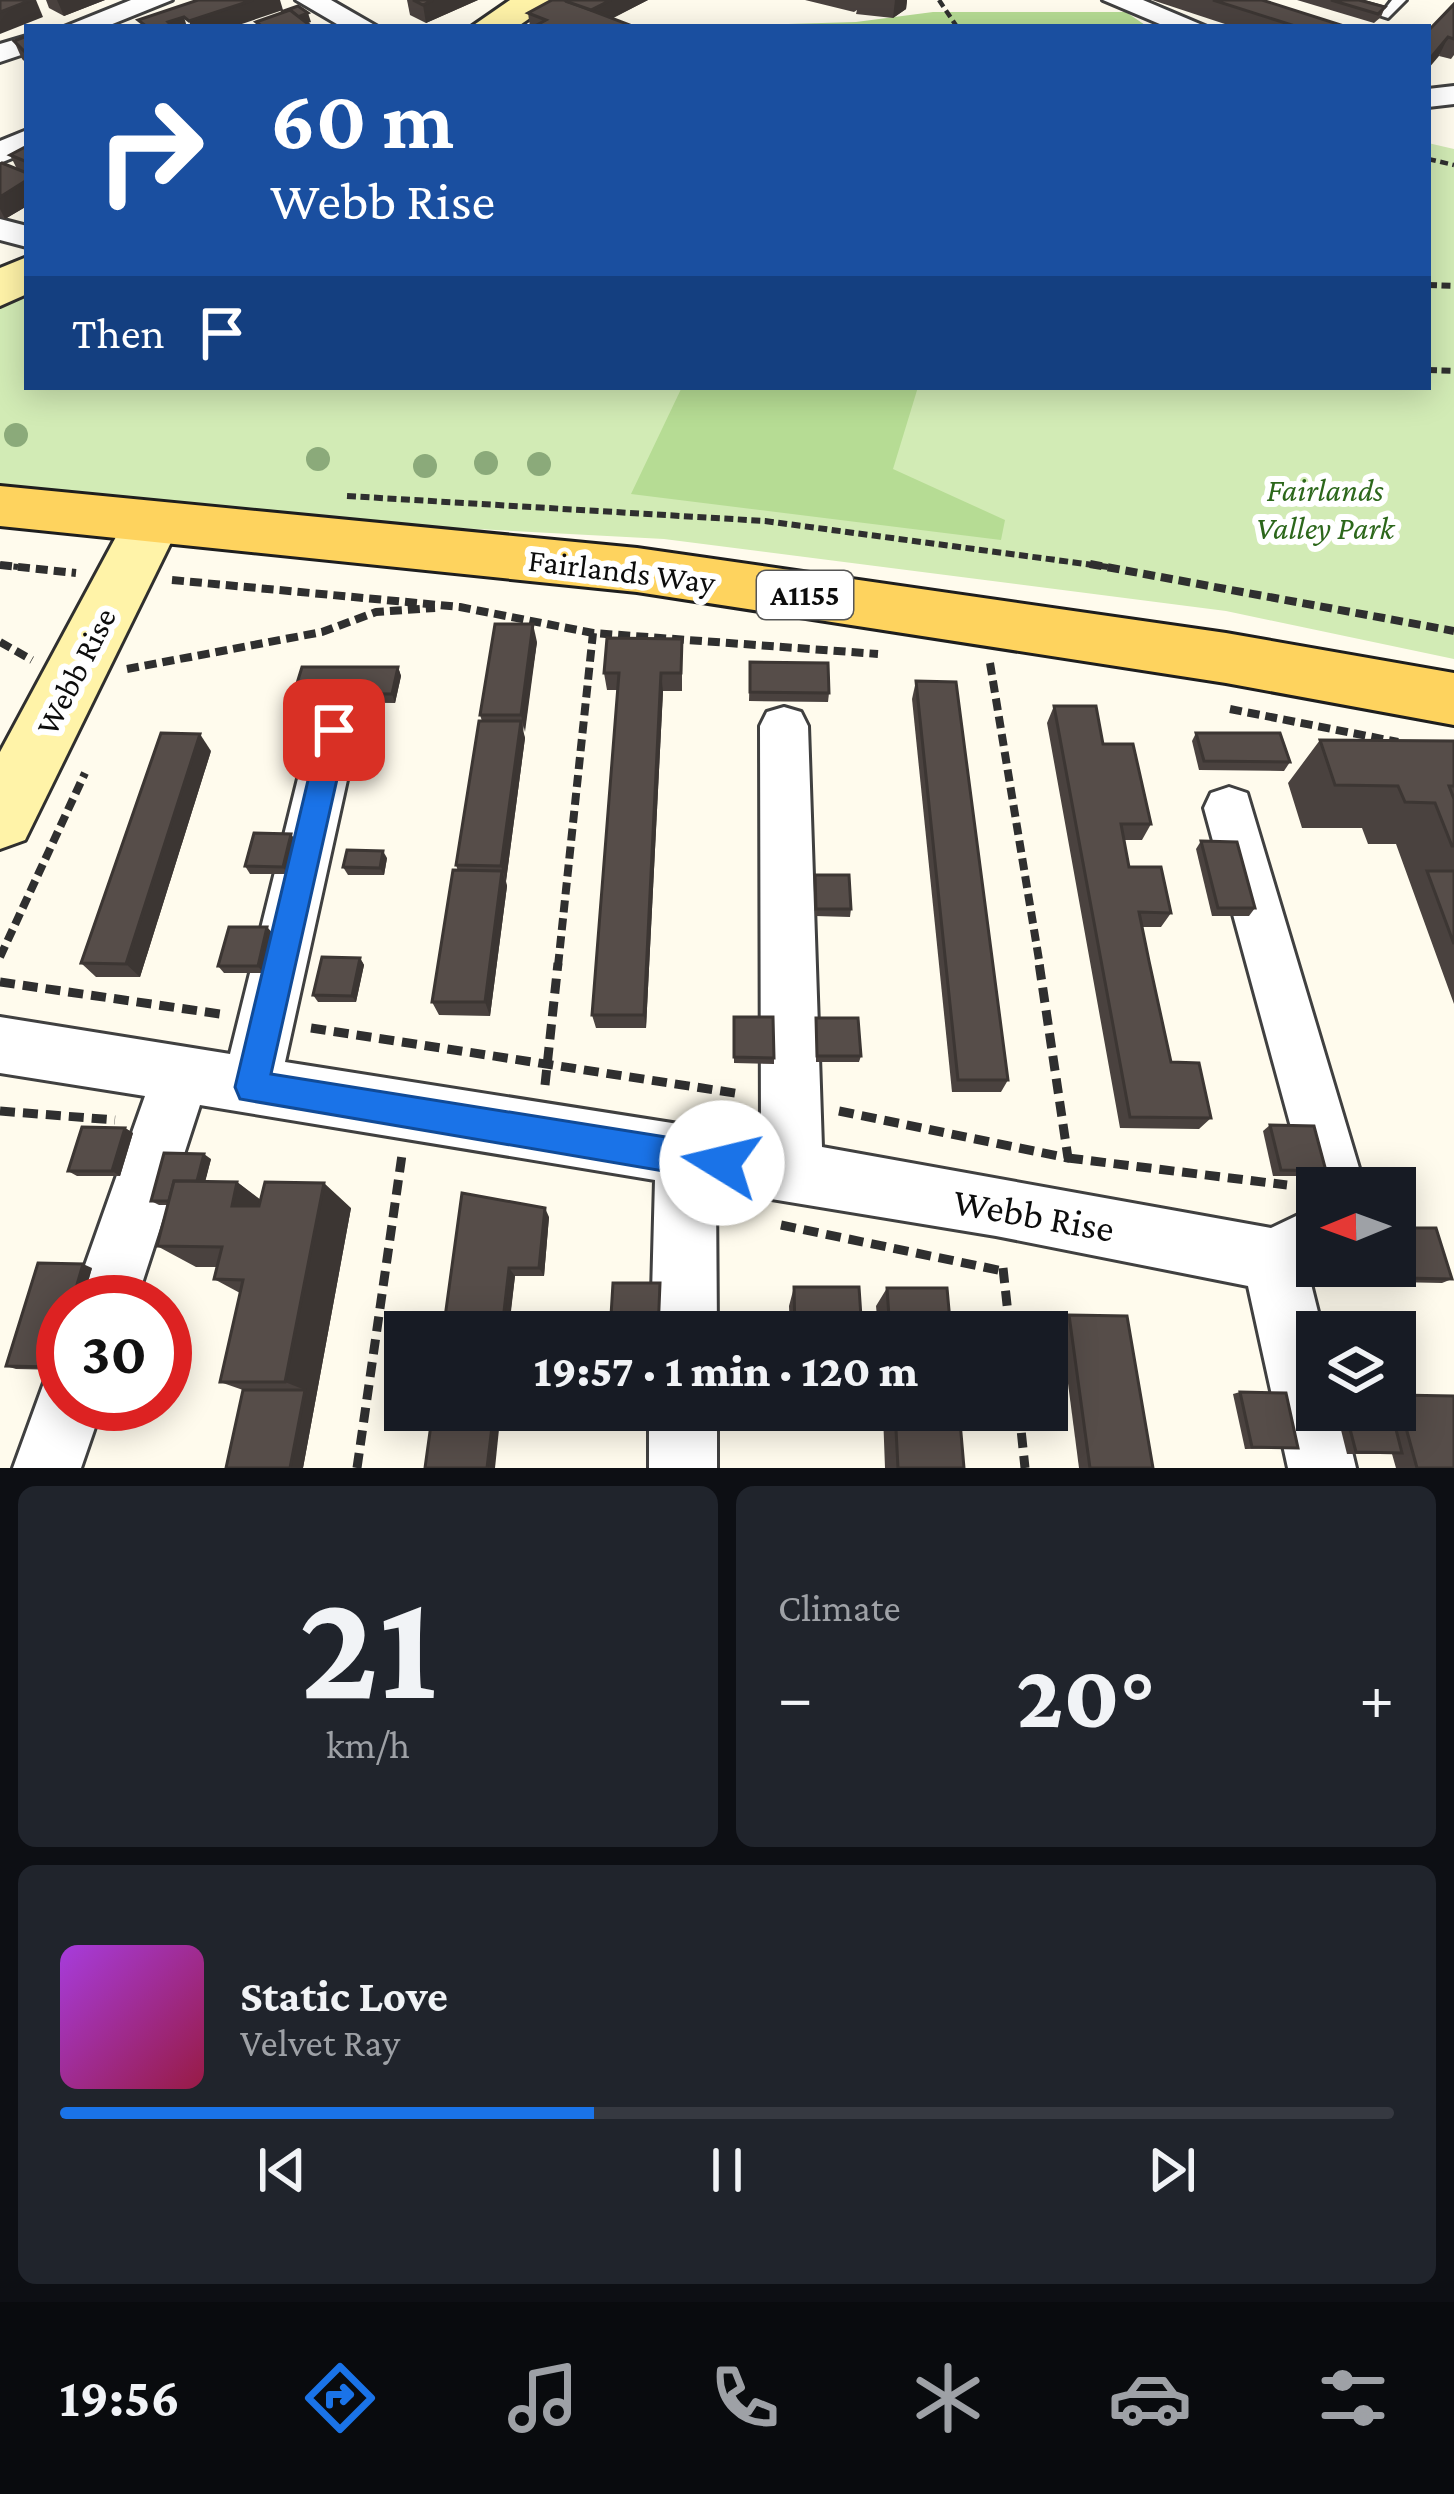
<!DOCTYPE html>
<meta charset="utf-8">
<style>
:root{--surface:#171b24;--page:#20242c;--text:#f1f3f6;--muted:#9ea1a6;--line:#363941;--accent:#1a73e8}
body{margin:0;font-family:"Crimson Pro",serif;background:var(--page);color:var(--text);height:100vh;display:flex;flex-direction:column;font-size:45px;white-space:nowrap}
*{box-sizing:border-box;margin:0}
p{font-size:39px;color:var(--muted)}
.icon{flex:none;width:66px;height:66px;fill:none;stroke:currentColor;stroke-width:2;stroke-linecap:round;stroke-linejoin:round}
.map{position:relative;height:1468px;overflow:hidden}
.details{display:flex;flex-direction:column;gap:18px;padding:18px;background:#0d0f14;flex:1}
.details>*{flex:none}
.banner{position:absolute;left:24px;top:24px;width:1407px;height:366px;border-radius:0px;box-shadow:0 6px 30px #0003;background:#1a4fa0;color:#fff;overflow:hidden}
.needle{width:78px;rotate:269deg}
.controls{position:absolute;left:1296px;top:1167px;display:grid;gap:24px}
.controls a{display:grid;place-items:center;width:120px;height:120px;border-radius:0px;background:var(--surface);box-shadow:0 6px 30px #0003;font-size:60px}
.speed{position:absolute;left:36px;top:1275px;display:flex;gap:24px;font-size:60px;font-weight:700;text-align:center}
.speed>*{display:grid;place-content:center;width:156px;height:156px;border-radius:50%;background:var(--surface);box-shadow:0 6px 30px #0003;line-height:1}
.speed .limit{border:18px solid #d22;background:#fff;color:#111}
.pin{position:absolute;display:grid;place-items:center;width:102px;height:102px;color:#fff;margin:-51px;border-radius:24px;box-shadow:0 6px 18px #0006}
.me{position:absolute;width:132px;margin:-66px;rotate:279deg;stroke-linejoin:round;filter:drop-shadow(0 0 9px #0008)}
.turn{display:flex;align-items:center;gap:42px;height:252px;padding:0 48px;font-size:54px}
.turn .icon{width:156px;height:156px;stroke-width:2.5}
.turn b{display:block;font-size:84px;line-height:102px}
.then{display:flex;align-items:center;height:114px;padding:0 48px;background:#0003;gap:24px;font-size:45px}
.big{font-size:90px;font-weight:800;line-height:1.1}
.details .widget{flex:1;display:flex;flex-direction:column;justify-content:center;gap:18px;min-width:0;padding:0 42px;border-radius:18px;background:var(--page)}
.details .dial{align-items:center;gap:0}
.dial b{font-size:156px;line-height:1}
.song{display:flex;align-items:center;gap:36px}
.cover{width:144px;height:144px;border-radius:18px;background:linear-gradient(135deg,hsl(280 70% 55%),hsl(340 70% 35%))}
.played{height:12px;border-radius:6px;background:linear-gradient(90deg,var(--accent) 40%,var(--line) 40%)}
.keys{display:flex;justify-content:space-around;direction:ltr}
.heat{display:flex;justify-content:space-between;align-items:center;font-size:66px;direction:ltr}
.details .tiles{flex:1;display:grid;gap:18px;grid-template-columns:1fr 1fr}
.widget:last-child{grid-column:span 2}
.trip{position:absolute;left:384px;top:1311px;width:684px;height:120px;border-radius:0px;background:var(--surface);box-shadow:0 6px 30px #0003;font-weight:800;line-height:120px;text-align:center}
.dock{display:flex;height:192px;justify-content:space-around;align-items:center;background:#090b0e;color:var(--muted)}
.dock .icon{width:84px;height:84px}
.dock .current{color:var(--accent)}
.dock b{font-size:54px;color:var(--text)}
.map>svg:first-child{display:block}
</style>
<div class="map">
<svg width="1454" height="1468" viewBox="0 0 1454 1468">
<rect width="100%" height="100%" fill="#fffbed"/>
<polygon fill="#d2ebb5" points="1428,143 1454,149 1454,659 1226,611 664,539 176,513 0,488 0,301 27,284 27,387 1428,387"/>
<g fill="#b6dc94">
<polygon points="933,12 1126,12 1148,27 690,27 856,22"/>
<polygon points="682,387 918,387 893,469 1005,520 1001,540 631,494"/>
</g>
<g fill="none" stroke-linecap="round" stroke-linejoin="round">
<defs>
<polygon id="lane" points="1332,0 1354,0 1385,9 1392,0 1406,0 1388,18"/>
<g id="street">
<polygon points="131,0 172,0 105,27 64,27"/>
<polygon points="296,0 331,0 378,27 342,27"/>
<polygon points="1103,0 1143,0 1207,27 1167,27"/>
<polygon points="27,36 27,53 0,62 0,44"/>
<polygon points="1454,86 1454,104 1428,107 1428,89"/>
<polygon points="27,130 27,152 0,163 0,141"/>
<polygon points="0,219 27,226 27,247 0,240"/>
<polygon points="784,707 801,712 808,726 822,1147 1271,1228 1313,1208 1204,808 1211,793 1229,787 1247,793 1365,1188 1317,1188 1317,1266 1328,1266 1309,1276 1323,1332 1317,1332 1317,1410 1342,1410 1356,1468 1288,1468 1248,1286 996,1236 716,1190 717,1332 651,1332 655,1180 200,1105 136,1302 72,1302 145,1096 0,1073 0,1017 230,1054 310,730 317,716 334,710 351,716 358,730 285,1062 761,1137 760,726 767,712"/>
<polygon points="63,1373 63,1404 103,1404 81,1468 13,1468 45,1380"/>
<rect x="649" y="1410" width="68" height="58"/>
</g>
<g id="secondary">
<polygon points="510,0 556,0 517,27 471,27"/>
<polygon points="27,257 27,294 0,306 0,268"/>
<polygon points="151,503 171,509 180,524 25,840 0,849 0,752 131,509"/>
</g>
<polygon id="primary" points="0,486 637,548 1226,633 1454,673 1454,725 1226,683 637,592 0,526"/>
</defs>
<use href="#lane" stroke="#404040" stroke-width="6"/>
<use href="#street" stroke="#404040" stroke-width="6"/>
<use href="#secondary" stroke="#2f2f2f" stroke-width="6"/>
<use href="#primary" stroke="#1e1e1e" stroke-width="6"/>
<g stroke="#2f2f2f" stroke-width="4.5" stroke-dasharray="8 4.5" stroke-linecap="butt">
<polyline points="939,0 957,27"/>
<polyline points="1428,159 1454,165"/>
</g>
<g stroke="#2f2f2f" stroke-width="6" stroke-dasharray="9 4.5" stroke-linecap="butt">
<polyline points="1428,285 1454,286"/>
<polyline points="1428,370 1454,371"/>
<polyline points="347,496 765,521 1108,567"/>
<polyline points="0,565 18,567"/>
</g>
<g stroke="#2f2f2f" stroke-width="8" stroke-dasharray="12 6" stroke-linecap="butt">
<polyline points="1090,564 1454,631"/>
<polyline points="0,565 76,573"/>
<polyline points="172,580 460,607 593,633 878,654"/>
<polyline points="0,642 32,660"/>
<polyline points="990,663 1040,966"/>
<polyline points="127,669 322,632 376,612 435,608"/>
<polyline points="1230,709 1398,742"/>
<polyline points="0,957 85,773"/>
<polyline points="558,966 593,633"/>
</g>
<g stroke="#2f2f2f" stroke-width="9" stroke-dasharray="15 8" stroke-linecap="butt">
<polyline points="0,982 220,1014"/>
<polyline points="311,1028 741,1094"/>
<polyline points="545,1085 558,963"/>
<polyline points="0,1111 115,1120"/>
<polyline points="839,1111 1068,1158 1039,963"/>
<polyline points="1068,1158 1287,1185"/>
<polyline points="781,1225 1003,1271"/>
<polyline points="1003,1268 1010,1332"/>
<polyline points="1019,1410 1025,1468"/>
<polyline points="357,1468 402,1155"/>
</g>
<use href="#lane" fill="#fff" fill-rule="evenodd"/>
<use href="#street" fill="#fff" fill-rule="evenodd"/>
<use href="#secondary" fill="#fff3a8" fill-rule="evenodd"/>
<use href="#primary" fill="#fed35e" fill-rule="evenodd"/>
</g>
<g fill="#8baa7a">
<circle cx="16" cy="435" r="12"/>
<circle cx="318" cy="459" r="12"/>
<circle cx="486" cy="463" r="12"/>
<circle cx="539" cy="464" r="12"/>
<circle cx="425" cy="466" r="12"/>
</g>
<g fill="#4a423f">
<polygon points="46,0 105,0 64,16 49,8"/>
<polygon points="407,0 478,0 426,23 410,15"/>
<polygon points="571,0 648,0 612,18 630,25 630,27 530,27 528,13"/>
<polygon points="805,0 907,0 906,9 893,18 856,14 857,10 854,12"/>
<polygon points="1152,0 1262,0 1347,27 1234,27"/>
<polygon points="1297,0 1359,0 1385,7 1381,17 1374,23"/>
<polygon points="1454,4 1454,55 1451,59 1439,56"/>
<polygon points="27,36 27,64 22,59 14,41"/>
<polygon points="27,146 27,206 5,219 0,217 0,164 17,169 10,155"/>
<polygon points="682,639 682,691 663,691 646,1028 596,1028 592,1015 618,690 607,690 604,673"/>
<polygon points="537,642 523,732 525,738 506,881 507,886 490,1016 439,1015 432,1002 458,871 456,865 482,721 480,715"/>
<polygon points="750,662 829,693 828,702 749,701"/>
<polygon points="398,667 401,676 395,703 299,702 294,693"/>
<polygon points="916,681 1008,1080 1001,1092 952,1092 912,699"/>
<polygon points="1054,706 1103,744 1151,824 1142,840 1124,840 1129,867 1171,913 1161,927 1142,927 1171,1062 1211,1118 1199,1129 1120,1128 1047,723"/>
<polygon points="1196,733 1290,762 1284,771 1199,770 1192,741"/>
<polygon points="1320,740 1454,741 1454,1004 1396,844 1368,844 1362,828 1302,828 1288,783"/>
<polygon points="211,751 140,977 96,977 81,963"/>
<polygon points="291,834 296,842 288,874 250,874 245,866"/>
<polygon points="1201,841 1255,908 1249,916 1212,916 1196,849"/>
<polygon points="387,858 384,875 348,875 343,867"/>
<polygon points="815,875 851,909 850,917 815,916"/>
<polygon points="267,927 273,934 263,973 224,973 218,966"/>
<polygon points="360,958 364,965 356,1002 318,1002 313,995"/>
<polygon points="734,1017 774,1058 774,1064 734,1063"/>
<polygon points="816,1018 861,1056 859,1062 816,1062"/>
<polygon points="1270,1125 1326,1171 1319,1176 1273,1176 1263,1131"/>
<polygon points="125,1128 133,1133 120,1176 77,1176 68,1171"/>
<polygon points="211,1159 205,1181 237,1182 261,1200 351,1208 303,1468 243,1390 220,1382 240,1293 214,1279 217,1267 196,1267 157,1246 168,1205 159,1205 151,1201"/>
<polygon points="549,1217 544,1276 515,1276 509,1329 533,1329 536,1332 443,1332"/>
<polygon points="1395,1228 1452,1279 1442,1283 1395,1282 1390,1266 1395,1266"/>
<polygon points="92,1268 62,1370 16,1369 6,1366"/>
<polygon points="794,1287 861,1317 877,1317 876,1306 887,1288 951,1332 790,1332 789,1306"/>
<polygon points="1069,1315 1153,1468 1079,1468 1060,1322"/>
<polygon points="1240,1392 1298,1448 1245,1449 1233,1394"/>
<polygon points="1397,1395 1454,1468 1396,1468 1392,1454 1347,1454 1336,1410 1395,1410 1395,1396"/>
<polygon points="855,1410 959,1410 964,1468 885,1468 883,1414 856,1414"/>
</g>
<g fill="#3c3633">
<polygon points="31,0 36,0 43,17 0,34 0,12"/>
<polygon points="57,0 105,0 64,16"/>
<polygon points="253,0 280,0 283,10 233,27 191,27 189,21"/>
<polygon points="433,0 478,0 426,23 423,5"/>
<polygon points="611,0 648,0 596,27 586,13"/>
<polygon points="895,0 907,0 906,9 893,18"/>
<polygon points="308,13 311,22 297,27 291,19"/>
<polygon points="184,17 187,27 170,27 168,22"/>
<polygon points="1448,37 1439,56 1428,69 1428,61"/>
<polygon points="27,180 27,206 5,219 0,209 0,197"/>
<polygon points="533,624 537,642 525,732 521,715"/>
<polygon points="398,667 401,676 395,703 392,694"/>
<polygon points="661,673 663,691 646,1028 644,1015"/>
<polygon points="521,721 525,738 506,881 501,866"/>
<polygon points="200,734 211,751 140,977 126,964"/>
<polygon points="291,834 296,842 288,874 283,867"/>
<polygon points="383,851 387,858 384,875 380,868"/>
<polygon points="502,871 507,886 490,1016 485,1002"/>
<polygon points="267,927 273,934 263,973 258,966"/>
<polygon points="360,958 364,965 356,1002 352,996"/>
<polygon points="125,1128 133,1133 120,1176 112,1171"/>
<polygon points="204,1154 211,1159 199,1206 192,1201"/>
<polygon points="237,1182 269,1207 232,1206"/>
<polygon points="324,1183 351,1208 303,1468 290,1468 305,1390 285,1382"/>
<polygon points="545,1208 549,1217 544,1276 539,1268"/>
<polygon points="83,1264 92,1268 82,1302 72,1302"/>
<polygon points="509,1268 515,1276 508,1332 502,1329"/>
<polygon points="63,1330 63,1365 62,1370 52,1367"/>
<polygon points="494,1410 501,1410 495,1468 487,1468"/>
</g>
<g fill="#564d49" stroke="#3c3633" stroke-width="3">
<polygon points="0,0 31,0 0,12"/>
<polygon points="198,0 253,0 189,21 184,17 168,22 173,27 147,27 138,20"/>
<polygon points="413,0 433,0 423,5"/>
<polygon points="552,0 564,0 630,25 627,27 533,27 546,20 528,13"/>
<polygon points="571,0 611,0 591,10 568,2"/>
<polygon points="1213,0 1262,0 1347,27 1298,27"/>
<polygon points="1331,0 1359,0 1385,7 1378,14"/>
<polygon points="1454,4 1454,39 1448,37 1428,61 1428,31"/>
<polygon points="298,6 308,13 298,17 290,10 281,12"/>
<polygon points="290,10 312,27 263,27 256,22"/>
<polygon points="27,36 27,54 14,41"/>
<polygon points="27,146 27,162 10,155"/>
<polygon points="2,163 27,173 27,180 0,197 0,164"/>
<polygon points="495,624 533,624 521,715 480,715"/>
<polygon points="607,638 682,639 681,673 661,673 644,1015 592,1015 619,673 604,673"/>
<polygon points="750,662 828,663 829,693 750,692"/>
<polygon points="302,667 398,667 392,694 294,693"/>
<polygon points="916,681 956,682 1008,1080 958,1080"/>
<polygon points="1054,706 1096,706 1103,744 1133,744 1151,824 1121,824 1129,867 1161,867 1171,913 1139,912 1149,961 1171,1062 1199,1063 1211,1118 1130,1117"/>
<polygon points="479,721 521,721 501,866 456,865"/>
<polygon points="161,733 200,734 126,964 81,963"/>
<polygon points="1196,733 1280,733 1290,762 1204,761"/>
<polygon points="1320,740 1454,741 1454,786 1449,786 1454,799 1454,846 1452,846 1435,803 1405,802 1398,786 1335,785"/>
<polygon points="254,833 291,834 283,867 245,866"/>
<polygon points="1201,841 1237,842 1255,908 1218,908"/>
<polygon points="347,850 383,851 380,868 343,867"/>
<polygon points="453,870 502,871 485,1002 432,1002"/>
<polygon points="1427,871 1454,871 1454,944"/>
<polygon points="815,875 849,875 851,909 816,909"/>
<polygon points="229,927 267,927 258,966 218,966"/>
<polygon points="322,957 360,958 352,996 313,995"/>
<polygon points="734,1017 773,1017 774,1058 734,1057"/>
<polygon points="816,1018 858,1018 861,1056 817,1056"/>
<polygon points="1270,1125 1314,1126 1326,1171 1281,1170"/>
<polygon points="82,1127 125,1128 112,1171 68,1171"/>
<polygon points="164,1153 204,1154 197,1181 174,1181 169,1201 151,1201"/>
<polygon points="174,1181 237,1182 232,1206 259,1206 265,1182 324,1183 285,1382 220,1382 243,1280 214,1279 222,1247 157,1246"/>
<polygon points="462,1193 545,1208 539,1268 509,1268 502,1329 533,1329 533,1332 443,1332"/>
<polygon points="1395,1228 1436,1228 1452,1279 1404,1278 1395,1249"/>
<polygon points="38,1263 83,1264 72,1302 63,1302 63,1330 52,1367 6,1366"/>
<polygon points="613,1283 660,1283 658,1332 610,1332"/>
<polygon points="794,1287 859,1287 861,1317 889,1317 887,1288 947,1288 951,1332 795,1332"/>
<polygon points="1069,1315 1127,1316 1153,1468 1090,1468"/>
<polygon points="243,1390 305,1390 290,1468 226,1468"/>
<polygon points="1240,1392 1286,1393 1298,1448 1252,1447"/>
<polygon points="1397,1395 1454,1396 1454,1468 1417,1468"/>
<polygon points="433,1410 494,1410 487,1468 425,1468"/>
<polygon points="895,1410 959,1410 964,1468 898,1468"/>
<polygon points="1345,1410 1391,1410 1402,1453 1356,1452"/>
</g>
<polygon fill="#1a73e8" stroke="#114b97" stroke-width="3" points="334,718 348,730 271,1074 722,1146 735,1151 740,1163 735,1176 722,1181 240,1099 235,1087 320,730"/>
<g text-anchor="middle" stroke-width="12" stroke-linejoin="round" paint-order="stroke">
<rect fill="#fff" stroke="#565656" stroke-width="3" x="757" y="571" width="96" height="48" rx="9"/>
<g font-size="30" font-weight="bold" fill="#0d0d0d">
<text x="805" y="605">A1155</text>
</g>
<g font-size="33" font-style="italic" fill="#2c671b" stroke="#fff">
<text x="1325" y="501">Fairlands<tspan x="1325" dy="38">Valley Park</tspan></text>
</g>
<g font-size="33" fill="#0d0d0d" stroke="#fff">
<text transform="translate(622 570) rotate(7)" y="12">Fairlands Way</text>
<text transform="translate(75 671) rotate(-63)" y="12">Webb Rise</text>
</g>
<g font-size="39" fill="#0d0d0d" stroke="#fff">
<text transform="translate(1034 1214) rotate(10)" y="14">Webb Rise</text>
</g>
</g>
</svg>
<div class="controls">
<a><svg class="needle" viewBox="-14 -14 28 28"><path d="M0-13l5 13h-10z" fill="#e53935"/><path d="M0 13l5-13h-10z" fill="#9ea1a6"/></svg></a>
<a><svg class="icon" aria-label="layers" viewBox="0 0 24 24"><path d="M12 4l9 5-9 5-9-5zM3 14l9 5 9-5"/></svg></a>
</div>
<div class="speed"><div class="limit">30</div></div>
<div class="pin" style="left:334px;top:730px;background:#d93025"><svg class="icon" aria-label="arrive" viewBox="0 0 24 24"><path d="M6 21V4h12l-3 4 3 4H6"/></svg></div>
<svg class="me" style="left:722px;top:1163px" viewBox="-20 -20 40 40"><circle r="19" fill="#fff"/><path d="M0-13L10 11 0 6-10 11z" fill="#1a73e8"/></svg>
<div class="trip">19:57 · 1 min · 120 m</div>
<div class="banner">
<div class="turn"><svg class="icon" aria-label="right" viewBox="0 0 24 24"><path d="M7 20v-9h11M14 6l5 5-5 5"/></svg><div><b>60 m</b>Webb Rise</div></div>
<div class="then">Then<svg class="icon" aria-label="arrive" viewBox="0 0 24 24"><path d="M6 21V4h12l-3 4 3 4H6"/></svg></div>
</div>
</div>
<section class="details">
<div class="tiles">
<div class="widget dial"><b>21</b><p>km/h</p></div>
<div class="widget"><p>Climate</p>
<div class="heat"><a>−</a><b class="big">20°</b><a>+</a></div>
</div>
<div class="widget">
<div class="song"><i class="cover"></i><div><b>Static Love</b><p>Velvet Ray</p></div></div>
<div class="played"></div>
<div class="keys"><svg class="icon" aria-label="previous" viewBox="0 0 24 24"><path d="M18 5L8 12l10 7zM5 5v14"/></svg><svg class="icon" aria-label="pause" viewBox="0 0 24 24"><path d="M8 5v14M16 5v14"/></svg><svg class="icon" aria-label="next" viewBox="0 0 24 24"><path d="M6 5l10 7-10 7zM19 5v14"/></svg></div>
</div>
</div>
</section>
<nav class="dock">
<b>19:56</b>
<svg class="icon current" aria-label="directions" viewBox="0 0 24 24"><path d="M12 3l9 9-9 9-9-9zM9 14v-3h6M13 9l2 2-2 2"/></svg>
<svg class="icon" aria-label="music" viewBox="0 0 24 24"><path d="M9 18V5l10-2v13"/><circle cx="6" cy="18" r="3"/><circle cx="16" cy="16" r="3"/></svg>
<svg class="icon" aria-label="phone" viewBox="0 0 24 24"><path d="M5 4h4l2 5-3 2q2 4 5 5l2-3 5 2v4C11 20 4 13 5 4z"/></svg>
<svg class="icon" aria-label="climate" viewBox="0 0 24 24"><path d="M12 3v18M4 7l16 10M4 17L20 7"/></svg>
<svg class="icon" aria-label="car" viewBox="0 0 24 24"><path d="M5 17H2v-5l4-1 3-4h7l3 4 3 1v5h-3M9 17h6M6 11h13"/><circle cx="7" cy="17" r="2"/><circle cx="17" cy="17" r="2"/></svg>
<svg class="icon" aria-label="filters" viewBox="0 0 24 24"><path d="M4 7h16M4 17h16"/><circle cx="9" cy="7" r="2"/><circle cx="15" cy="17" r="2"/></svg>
</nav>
